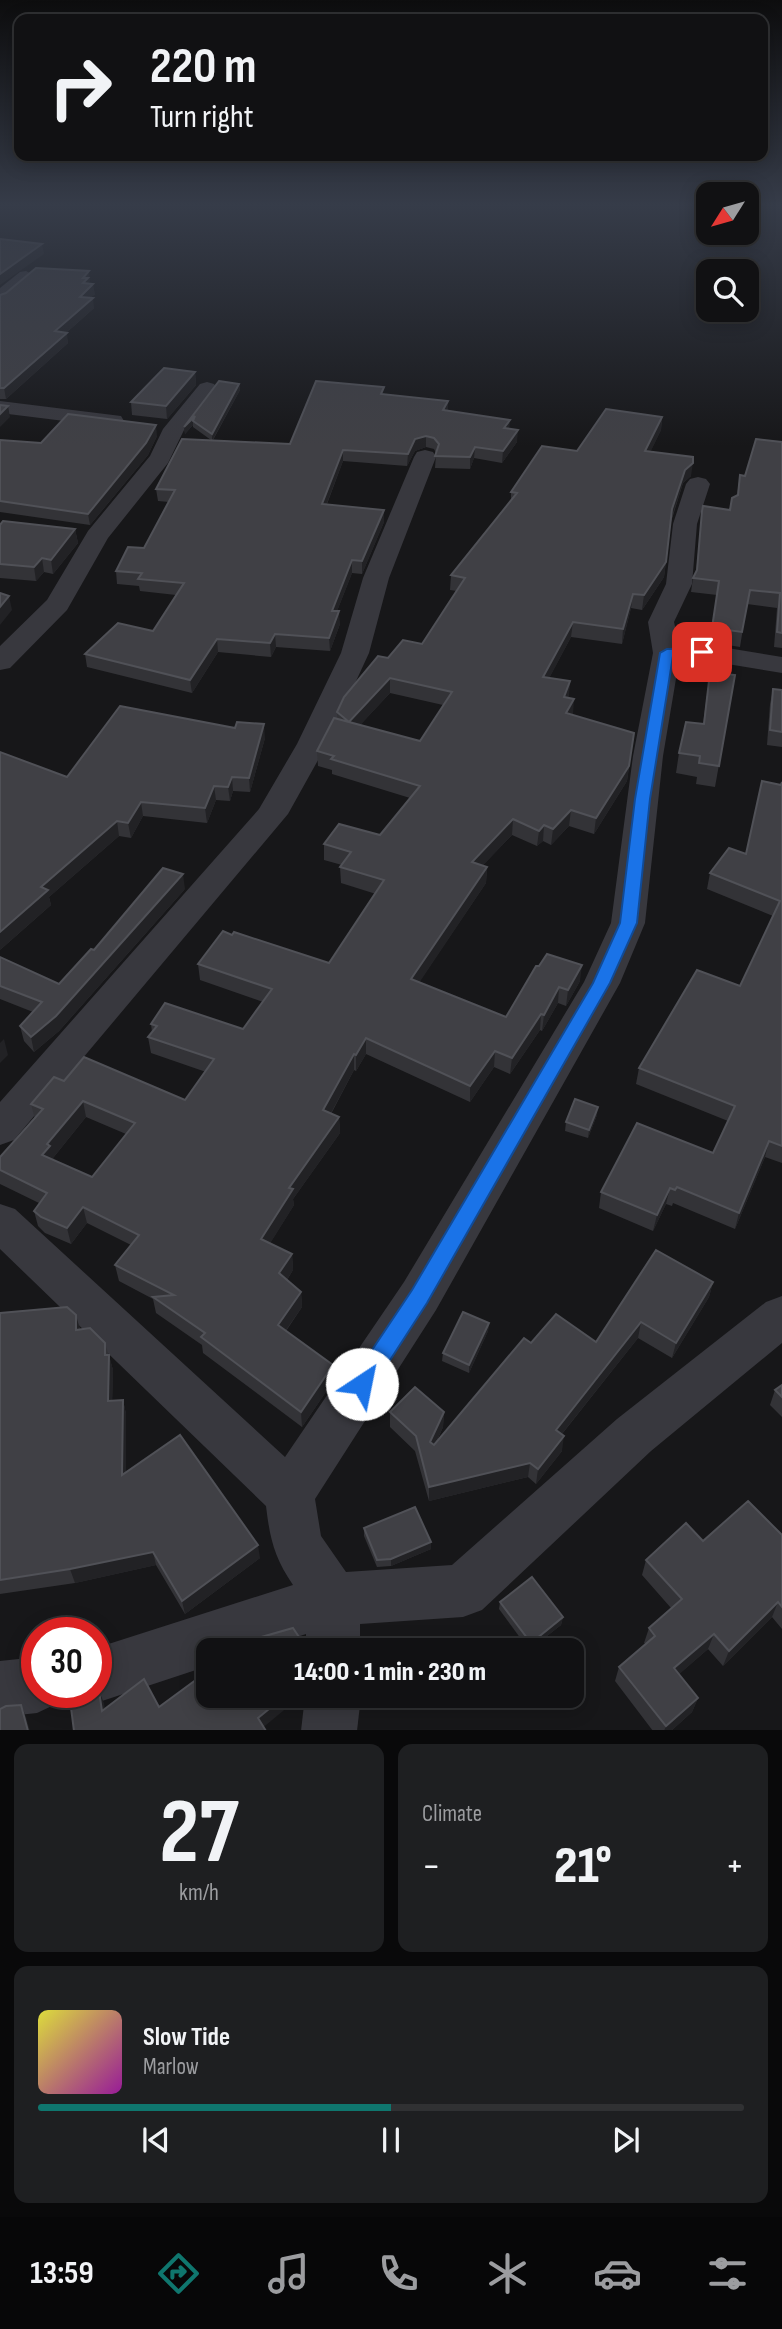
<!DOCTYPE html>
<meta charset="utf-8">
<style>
:root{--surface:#111113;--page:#1e1f21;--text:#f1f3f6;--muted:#9c9da0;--line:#303133;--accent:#0f766e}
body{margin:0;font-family:"Sofia Sans Condensed",sans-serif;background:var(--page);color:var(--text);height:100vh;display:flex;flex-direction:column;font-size:26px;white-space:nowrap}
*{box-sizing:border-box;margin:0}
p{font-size:23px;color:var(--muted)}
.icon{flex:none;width:38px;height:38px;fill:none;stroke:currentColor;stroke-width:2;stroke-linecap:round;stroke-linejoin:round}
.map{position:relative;height:1730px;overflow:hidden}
.panel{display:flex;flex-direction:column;gap:14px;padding:14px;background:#09090a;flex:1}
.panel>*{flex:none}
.guide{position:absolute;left:14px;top:14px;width:754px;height:147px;border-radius:14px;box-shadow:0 4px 18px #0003,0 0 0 2px var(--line);background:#111113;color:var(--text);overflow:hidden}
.needle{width:46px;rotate:233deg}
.fabs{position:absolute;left:696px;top:182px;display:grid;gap:14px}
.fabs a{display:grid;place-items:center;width:63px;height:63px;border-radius:14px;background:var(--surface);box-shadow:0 4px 18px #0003,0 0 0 2px var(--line);font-size:35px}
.speed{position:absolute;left:21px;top:1617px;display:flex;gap:14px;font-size:35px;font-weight:700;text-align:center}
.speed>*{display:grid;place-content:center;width:91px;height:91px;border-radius:50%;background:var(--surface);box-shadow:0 4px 18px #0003,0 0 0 2px var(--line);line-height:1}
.speed .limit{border:10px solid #d22;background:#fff;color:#111}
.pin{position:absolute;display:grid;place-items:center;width:60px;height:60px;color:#fff;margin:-30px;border-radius:14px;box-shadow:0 4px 10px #0006}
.me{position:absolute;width:77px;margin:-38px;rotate:34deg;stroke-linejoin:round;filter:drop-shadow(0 0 5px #0008)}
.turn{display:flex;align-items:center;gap:24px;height:147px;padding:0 21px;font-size:32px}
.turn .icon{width:91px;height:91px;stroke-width:2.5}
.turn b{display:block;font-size:49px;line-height:60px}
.big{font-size:52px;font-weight:800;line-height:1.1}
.panel .tile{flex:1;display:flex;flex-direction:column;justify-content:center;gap:10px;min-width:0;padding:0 24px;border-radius:14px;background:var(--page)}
.panel .dial{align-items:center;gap:0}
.dial b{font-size:91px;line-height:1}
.song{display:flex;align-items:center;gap:21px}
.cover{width:84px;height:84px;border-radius:10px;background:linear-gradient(135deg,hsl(60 70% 55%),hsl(300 70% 35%))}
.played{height:7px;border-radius:4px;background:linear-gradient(90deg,var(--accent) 50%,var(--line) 50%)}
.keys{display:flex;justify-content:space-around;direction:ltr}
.heat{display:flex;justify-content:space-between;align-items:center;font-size:38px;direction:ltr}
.panel .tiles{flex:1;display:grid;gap:14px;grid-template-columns:1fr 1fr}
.tile:last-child{grid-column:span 2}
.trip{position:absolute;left:196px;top:1638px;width:388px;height:70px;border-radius:14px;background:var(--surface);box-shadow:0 4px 18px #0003,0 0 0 2px var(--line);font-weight:800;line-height:70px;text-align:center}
.menu{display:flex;height:112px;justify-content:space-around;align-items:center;background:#070708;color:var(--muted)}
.menu .icon{width:49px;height:49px}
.menu .active{color:var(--accent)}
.menu b{font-size:32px;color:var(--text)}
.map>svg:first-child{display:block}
</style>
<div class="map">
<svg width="782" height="1731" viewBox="0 0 782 1731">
<rect width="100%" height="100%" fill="#171719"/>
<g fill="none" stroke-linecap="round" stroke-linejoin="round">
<g fill="#38383e" fill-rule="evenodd">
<polygon points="26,271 35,276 32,280 6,301 0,302 0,288 20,272"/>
<polygon points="207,382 214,384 217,388 184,430 168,463 108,538 67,610 10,668 0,670 0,646 47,600 88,531 150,456 163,429 200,384"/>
<polygon points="0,401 113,415 121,416 124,421 121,426 113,427 0,413"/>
<polygon points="425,450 433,452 436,457 389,578 369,653 327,744 288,814 14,1140 0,1145 0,1102 259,809 297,744 341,653 363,578 414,457 417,452"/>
<path d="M698 477 706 479 710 484 697 524 692 584 674 622 679 644H703L782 657V673L703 660 679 661 663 756 645 923 620 983 436 1310 315 1499 321 1536 346 1572 452 1565 617 1419 766 1302 782 1296V1343L651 1451 482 1610 463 1617 360 1624V1650H306V1634L258 1650H208V1666L96 1703 77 1695 75 1692H96V1648L293 1585C274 1557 270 1539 266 1506L0 1249V1204L15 1209 285 1457 404 1282 584 982 611 923 633 756 653 653 648 622 666 584 673 524 686 484 690 479Z"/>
<polygon points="37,1657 37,1692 62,1692 56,1704 37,1713 0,1717 0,1661"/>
<polygon points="305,1696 361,1696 357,1731 301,1731"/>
</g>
</g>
<g fill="#333337" fill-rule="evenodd">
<polygon points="90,281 88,283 95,294 90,298 94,308 66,333 68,343 6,399 0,399 0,295"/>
<polygon points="195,372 196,385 167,419 132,415 131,402"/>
<polygon points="239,384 240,390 213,440 290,444 384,394 448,410 509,429 517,442 502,463 474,458 470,469 435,468 436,453 434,449 426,447 415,451 407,466 343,461 327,504 384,522 362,574 352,573 337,611 340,624 330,651 276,647 271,657 218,652 192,693 87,667 85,654 153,631 176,595 140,591 139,586 117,584 116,571 144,548 169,502 158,501 156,489 211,440 193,427 193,425 185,434 184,427"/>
<path d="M662 417 661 430 650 452 691 476 683 483 671 522 664 577 642 610 631 608 622 644 571 637 549 678 570 681 568 698 573 715 634 733 627 781 594 834 569 826 551 845 543 841 537 846 512 835 483 865 487 867 486 883 419 982 506 1017 536 966 580 981 566 1006 558 1003 542 1031 540 1030 510 1074 494 1067 470 1102 366 1054 356 1071 354 1070 331 1114 339 1117 340 1133 293 1199 294 1205 270 1243 292 1254 293 1270 287 1280 301 1292 302 1307 286 1331 334 1380 302 1427 203 1353 202 1345 156 1313 153 1299 119 1281 115 1265 131 1245 87 1223 71 1244 45 1233 38 1226 34 1211 39 1203 0 1184V1157L35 1119 31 1104 64 1081 185 1100 206 1072 151 1053 148 1037 152 1032 151 1024 243 1029 263 1002 200 980 198 964 329 963 376 894 341 883 340 867 342 865 324 860V844L380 835 410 798 332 774V770L318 766 317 751 337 719V712L388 658 422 644 457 591 450 590 451 575 511 501V492L577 451ZM390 693 443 705 420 741 360 725ZM86 1117 126 1134 92 1177 54 1160 53 1158Z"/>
<polygon points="157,436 148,455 90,525 0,512 0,440 41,443"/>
<polygon points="782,442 782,648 774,647 777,608 747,604 740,647 709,642 717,595 691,592 693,578 696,573 702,511 729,510 737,495 740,475 745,476"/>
<polygon points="0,525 75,529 78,543 53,574 44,572 36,581 0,578"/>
<polygon points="710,672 735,675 715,787 696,784 697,777 676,773 679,753 703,724"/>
<polygon points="773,689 782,690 782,747 767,745 770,704"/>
<polygon points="265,738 250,792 233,791 230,801 216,800 207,823 143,816 131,838 119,836 49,897 51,905 0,950 67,777"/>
<polygon points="782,782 782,1163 765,1157 735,1229 673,1203 672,1206 666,1204 653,1231 599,1208 601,1192 713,1153 728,1121 636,1084 639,1068 740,986 773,916 707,889 710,873 746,854"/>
<polygon points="185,889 59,1031 34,1052 24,1041 20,1026 33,1012 0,999 0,957 59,984 94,950"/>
<polygon points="597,1115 588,1138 565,1131 566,1122"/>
<polygon points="713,1282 709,1297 672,1358 638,1338 562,1434 562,1451 536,1484 528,1477 429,1501 415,1451 390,1427 390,1412 444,1412 443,1427 436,1443 531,1343 596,1342"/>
<polygon points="0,1313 76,1315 80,1329 105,1343 113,1370 112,1401 123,1400 126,1414 126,1473 260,1558 185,1614 156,1565 75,1583 0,1594"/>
<polygon points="489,1323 488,1331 469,1373 442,1361 443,1353"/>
<polygon points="782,1385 782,1417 770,1405 775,1390"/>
<polygon points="364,1528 431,1549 391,1566 377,1567 364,1536"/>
<polygon points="782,1535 782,1629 772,1617 723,1666 708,1649 679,1674 698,1698 692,1712 671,1731 653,1731 615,1681 619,1667 646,1644 644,1643 649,1628 671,1608 642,1575 646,1560 703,1541"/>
<polygon points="500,1602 563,1617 561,1625 529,1650 499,1609"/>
</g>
<g fill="#222225">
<polygon points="42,244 44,254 0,285 0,274"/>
<polygon points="89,271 90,281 84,292 83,278"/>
<polygon points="93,284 95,294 81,307 80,297"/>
<polygon points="93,298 94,308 57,341 55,331"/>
<polygon points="67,333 68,343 6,399 4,388"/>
<polygon points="195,372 196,385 167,419 166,406"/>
<polygon points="239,384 240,390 212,441 212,434"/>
<polygon points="448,401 448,412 443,410"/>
<polygon points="8,406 10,417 0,427 0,414"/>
<polygon points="195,416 193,421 193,425 185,434 184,427"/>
<polygon points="662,417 661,430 644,465 645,451"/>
<polygon points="510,420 509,432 504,428"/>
<polygon points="156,425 157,436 148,455 90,525 88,514"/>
<polygon points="518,430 517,442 502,463 503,451"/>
<polygon points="426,436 426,447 415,451 407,466 408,454 415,439"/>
<polygon points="475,447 474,458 470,469 470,457"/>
<polygon points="343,450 343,461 322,516 322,504"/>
<polygon points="693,463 691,476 683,483 670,523 672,509 685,470"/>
<polygon points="384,510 384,522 362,574 362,561"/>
<polygon points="75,529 78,543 53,574 51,560"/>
<polygon points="42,558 44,572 36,581 34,567"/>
<polygon points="352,560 352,573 332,624 332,611"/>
<polygon points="666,562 664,577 642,610 644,595"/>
<polygon points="633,594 631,608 622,644 623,629"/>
<polygon points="9,596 12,610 0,625 0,607"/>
<polygon points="339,611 340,624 330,651 329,638"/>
<polygon points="573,622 571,637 542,692 543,677"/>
<polygon points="275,634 276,647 271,657 270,643"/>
<polygon points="217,639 218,652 192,693 190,680"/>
<polygon points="390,678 390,693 349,737 349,722"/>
<polygon points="570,681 569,696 562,712 564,697"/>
<polygon points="574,699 573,715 566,713"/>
<polygon points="264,724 265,738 250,792 249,778"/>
<polygon points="629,766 627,781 594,834 596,818"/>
<polygon points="232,777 233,791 230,801 228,787"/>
<polygon points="214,786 216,800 207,823 205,808"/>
<polygon points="141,802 143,816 131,838 128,823"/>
<polygon points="571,810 569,826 551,845 553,829"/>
<polygon points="513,819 512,835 471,878 472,862"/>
<polygon points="117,821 119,836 49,897 51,905 0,950 0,932 41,887"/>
<polygon points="544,825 543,841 537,846 539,831"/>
<polygon points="487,867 486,883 411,995 411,979"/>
<polygon points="183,874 185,889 59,1031 34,1052 31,1037"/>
<polygon points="582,965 580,981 566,1006 568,990"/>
<polygon points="559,987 558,1003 542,1031 544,1015"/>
<polygon points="541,1014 540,1030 510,1074 512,1058"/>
<polygon points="366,1038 366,1054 356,1071 356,1055"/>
<polygon points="4,1039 8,1055 0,1063 0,1043"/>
<polygon points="495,1051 494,1067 470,1102 470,1086"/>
<polygon points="354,1054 354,1070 324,1126 323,1110"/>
<polygon points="83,1101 86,1117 53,1158 54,1162 42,1155 47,1144"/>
<polygon points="598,1107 597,1115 588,1138 589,1130"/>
<polygon points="339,1117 340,1133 293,1199 294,1205 263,1255 261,1239 289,1188"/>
<polygon points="769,1141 765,1157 735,1229 739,1213"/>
<polygon points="670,1188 666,1204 653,1231 657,1215"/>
<polygon points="83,1207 87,1223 71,1244 67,1228"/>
<polygon points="292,1254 293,1270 281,1289 279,1273"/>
<polygon points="713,1282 709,1297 672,1358 676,1343"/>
<polygon points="301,1292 302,1307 279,1340 278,1325"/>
<polygon points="76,1315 80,1330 76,1330"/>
<polygon points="641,1322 638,1338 553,1445 556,1430"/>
<polygon points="489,1323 488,1331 469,1373 469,1365"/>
<polygon points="109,1355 113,1370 112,1416 108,1401"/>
<polygon points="333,1365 334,1380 302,1427 301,1412"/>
<polygon points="123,1400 126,1414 126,1489 122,1475"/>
<polygon points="444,1412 443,1427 429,1457 430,1442"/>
<polygon points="564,1436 562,1451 536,1484 538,1469"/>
<polygon points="530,1463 528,1477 429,1501 429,1487"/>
<polygon points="431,1542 431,1549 391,1566 391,1559"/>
<polygon points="258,1545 260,1558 185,1614 182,1601"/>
<polygon points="153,1552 156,1565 75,1583 70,1569"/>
<polygon points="778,1602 772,1617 723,1666 729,1651"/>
<polygon points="563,1617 561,1625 529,1650 531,1643"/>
<polygon points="714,1634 708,1649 669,1683 674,1668"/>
<polygon points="303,1643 303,1650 293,1650"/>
<polygon points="99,1691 104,1703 107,1723 102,1711"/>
<polygon points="285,1696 301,1696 260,1730 258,1718"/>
<polygon points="698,1698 692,1712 671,1731 664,1731 666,1726"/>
<polygon points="21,1705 26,1717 30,1731 28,1731"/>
</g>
<g fill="#404045" stroke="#505157" stroke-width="2" fill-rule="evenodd">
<polygon points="0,239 42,244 0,274"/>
<polygon points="36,268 89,271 83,278 88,278 83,283 93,284 80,297 93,298 55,331 67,333 4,388 0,388 0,295 6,293"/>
<polygon points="164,368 195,372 166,406 131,402"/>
<polygon points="219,381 239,384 212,434 193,421 195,416 184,427"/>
<polygon points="316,381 384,387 381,394 448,401 443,410 510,420 504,428 518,430 503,451 475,447 470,457 435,456 439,444 434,438 426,436 415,439 408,454 343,450 322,504 384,510 362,561 352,560 332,611 339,611 329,638 275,634 270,643 217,639 190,680 85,654 118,623 153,631 184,583 138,579 142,573 116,571 128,547 144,548 175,490 156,489 182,439 290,444"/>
<polygon points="0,405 8,406 0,414"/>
<path d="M606 409 662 417 645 451 693 457V463L685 470 672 509 666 562 644 595 633 594 623 629 573 622 543 677 570 681 564 697 574 699 566 713 634 733 629 766 596 818 571 810 553 829 544 825 539 831 513 819 472 862 487 867 411 979 506 1017 536 966H539L547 954 582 965 568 990 559 987 544 1015 541 1014 512 1058 495 1051 470 1086 366 1038 356 1055 354 1054 323 1110 339 1117 289 1188 293 1189 261 1239 292 1254 279 1273 301 1292 278 1325 333 1365 301 1412 201 1337 205 1333 153 1297 174 1295 115 1265 139 1235 83 1207 67 1228 41 1217 34 1211 47 1193 0 1170V1157L43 1109 31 1104 54 1077 64 1081 84 1057 185 1100 214 1059 148 1037 157 1026 151 1024 165 1003 243 1029 272 989 198 964 223 931 232 935 234 932 329 963 384 880 340 867 351 852 324 844 339 824 380 835 420 786 331 759 334 756 317 751 334 718 420 741 452 692 390 678 349 722 337 712 344 697 378 656 388 658 403 640 422 644 465 578 451 575 517 493 511 492 542 446 577 451ZM83 1101 135 1123 92 1177 42 1155 50 1146 47 1144Z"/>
<polygon points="68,414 156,425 146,443 88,514 0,501 0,440 41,443"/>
<polygon points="756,439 782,442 782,633 777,632 780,593 750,590 742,632 712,628 719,581 693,578 697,570 702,511 703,506 730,510 732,498 738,495 740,475 745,476"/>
<polygon points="3,521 75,529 51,560 42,558 34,567 0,564 0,525"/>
<polygon points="0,593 9,596 0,607"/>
<polygon points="710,672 735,675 719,766 699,763 700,756 679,753 686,722 704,724"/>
<polygon points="773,689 782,690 782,732 770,730"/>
<polygon points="120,706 235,728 237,722 264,724 249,778 232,777 228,787 214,786 205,808 141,802 128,823 117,821 41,887 48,890 0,932 0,752 67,777"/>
<polygon points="762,781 781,785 782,782 782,1146 769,1141 739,1213 677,1187 675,1190 670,1188 657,1215 601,1192 637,1123 713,1153 735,1106 639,1068 697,970 740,986 780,901 710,873 729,848 746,854"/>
<polygon points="163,868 183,874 56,1016 31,1037 20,1026 42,1002 0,986 0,957 59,984 91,949 94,950"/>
<polygon points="575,1099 598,1107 589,1130 566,1122"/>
<polygon points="656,1250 713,1282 676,1343 641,1322 556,1430 564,1436 538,1469 530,1463 429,1487 416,1436 390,1412 415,1387 444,1412 430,1442 434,1445 524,1338 531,1343 556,1314 596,1342"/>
<polygon points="67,1307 76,1315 76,1330 90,1328 105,1343 105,1355 109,1355 108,1401 123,1400 122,1475 180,1435 258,1545 182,1601 153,1552 70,1569 0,1580 0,1313"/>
<polygon points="463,1312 489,1323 469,1365 443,1353"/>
<polygon points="782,1385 782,1397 775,1390"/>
<polygon points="748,1501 782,1535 782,1607 778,1602 729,1651 714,1634 674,1668 698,1698 666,1726 619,1667 655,1636 649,1628 682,1599 646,1560 686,1523 703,1541"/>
<polygon points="415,1507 431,1542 391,1559 377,1560 364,1528"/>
<polygon points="532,1577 563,1617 531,1643 500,1602"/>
<polygon points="293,1628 303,1643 293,1650 237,1650 251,1640"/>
<polygon points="208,1671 208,1696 285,1696 258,1718 266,1731 74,1731 69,1692 90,1693 99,1691 102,1711 144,1679 159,1707"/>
<polygon points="21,1705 28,1731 0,1731 0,1709 6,1706"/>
</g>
<linearGradient id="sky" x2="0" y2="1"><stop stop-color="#0d0d0e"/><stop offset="0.46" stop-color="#363c49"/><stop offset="1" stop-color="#363c49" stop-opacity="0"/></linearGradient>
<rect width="782" height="446" fill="url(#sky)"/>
<polygon fill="#1a73e8" stroke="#114b97" stroke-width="2" points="702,648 709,652 707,655 673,656 650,799 637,923 610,983 427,1303 370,1391 362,1395 354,1391 350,1384 354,1377 412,1290 593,983 620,923 635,799 660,653 667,649"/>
</svg>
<div class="fabs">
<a><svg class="needle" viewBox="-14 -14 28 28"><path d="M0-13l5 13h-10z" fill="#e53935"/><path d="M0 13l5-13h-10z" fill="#9c9da0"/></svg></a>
<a><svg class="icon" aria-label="search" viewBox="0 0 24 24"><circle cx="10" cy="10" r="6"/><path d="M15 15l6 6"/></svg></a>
</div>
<div class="speed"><div class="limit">30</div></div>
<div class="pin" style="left:702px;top:652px;background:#d93025"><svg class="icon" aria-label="arrive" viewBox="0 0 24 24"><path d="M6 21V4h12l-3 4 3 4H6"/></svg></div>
<svg class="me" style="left:362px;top:1384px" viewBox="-20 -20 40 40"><circle r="19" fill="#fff"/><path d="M0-13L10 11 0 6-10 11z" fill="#1a73e8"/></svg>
<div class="trip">14:00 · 1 min · 230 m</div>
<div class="guide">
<div class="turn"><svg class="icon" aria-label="right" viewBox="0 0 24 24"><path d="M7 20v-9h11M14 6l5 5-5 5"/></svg><div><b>220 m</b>Turn right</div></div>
</div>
</div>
<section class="panel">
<div class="tiles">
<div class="tile dial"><b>27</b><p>km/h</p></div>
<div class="tile"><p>Climate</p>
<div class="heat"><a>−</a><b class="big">21°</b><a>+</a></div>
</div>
<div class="tile">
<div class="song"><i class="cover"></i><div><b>Slow Tide</b><p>Marlow</p></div></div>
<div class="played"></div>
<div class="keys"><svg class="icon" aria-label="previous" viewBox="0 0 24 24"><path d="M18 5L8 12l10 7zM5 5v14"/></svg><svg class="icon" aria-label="pause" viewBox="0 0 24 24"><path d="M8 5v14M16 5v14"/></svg><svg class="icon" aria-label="next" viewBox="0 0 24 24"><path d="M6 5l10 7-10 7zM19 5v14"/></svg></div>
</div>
</div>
</section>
<nav class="menu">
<b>13:59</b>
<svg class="icon active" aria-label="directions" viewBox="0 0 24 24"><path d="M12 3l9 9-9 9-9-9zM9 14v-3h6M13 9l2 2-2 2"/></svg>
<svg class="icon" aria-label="music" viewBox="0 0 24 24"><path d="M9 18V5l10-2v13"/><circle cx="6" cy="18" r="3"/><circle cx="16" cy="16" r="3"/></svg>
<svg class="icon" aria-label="phone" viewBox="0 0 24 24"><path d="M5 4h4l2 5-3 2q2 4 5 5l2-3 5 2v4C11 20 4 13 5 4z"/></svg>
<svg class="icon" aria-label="climate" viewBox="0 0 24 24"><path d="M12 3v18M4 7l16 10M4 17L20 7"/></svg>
<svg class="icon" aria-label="car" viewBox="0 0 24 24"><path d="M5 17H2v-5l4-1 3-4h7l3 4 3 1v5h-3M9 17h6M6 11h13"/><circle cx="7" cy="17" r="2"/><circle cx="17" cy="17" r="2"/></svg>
<svg class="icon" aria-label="filters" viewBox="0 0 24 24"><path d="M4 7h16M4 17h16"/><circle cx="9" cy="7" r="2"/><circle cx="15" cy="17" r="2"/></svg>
</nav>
